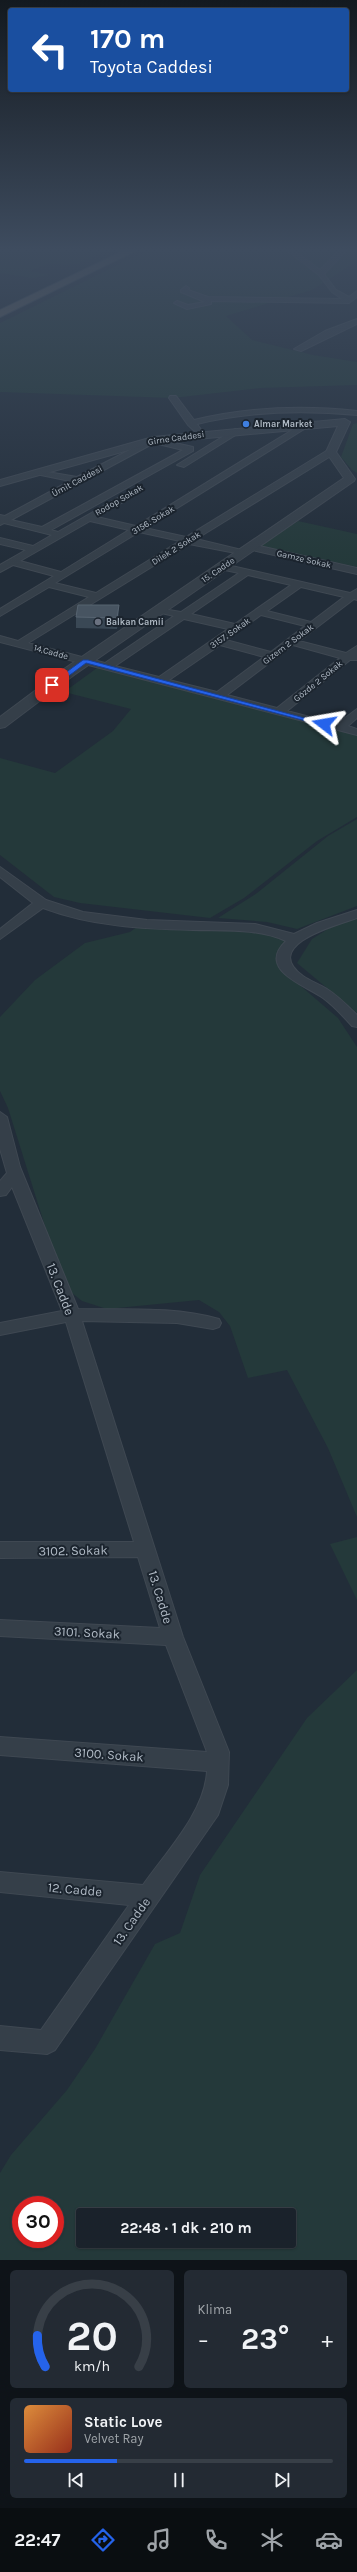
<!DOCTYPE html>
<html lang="tr">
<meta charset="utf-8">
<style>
:root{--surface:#1a222b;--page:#232a33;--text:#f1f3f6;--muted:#9fa4a9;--line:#383f47;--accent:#2563eb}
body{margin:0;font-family:Karla,sans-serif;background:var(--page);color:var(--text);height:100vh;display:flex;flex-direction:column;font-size:15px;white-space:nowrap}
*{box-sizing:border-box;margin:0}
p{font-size:13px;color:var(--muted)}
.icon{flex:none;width:22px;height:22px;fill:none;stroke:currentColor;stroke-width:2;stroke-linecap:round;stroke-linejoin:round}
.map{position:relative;height:2260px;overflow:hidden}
.panel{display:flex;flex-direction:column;gap:10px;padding:10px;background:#0e1318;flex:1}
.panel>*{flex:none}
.banner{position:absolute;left:8px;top:8px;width:341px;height:84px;border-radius:4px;box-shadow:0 1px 3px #0004,0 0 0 1px var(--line);background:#1a4fa0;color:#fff;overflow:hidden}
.speed{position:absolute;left:12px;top:2196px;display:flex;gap:8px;font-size:20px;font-weight:700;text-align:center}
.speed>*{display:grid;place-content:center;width:52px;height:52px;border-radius:50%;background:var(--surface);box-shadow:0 1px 3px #0004,0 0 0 1px var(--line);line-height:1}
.speed .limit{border:6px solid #d22;background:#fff;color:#111}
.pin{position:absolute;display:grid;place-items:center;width:34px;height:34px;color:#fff;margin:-17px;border-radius:8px;box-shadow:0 2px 6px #0006}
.me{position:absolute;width:44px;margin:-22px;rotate:284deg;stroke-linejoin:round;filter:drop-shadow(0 0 3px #0008)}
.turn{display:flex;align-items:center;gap:14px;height:84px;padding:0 16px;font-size:18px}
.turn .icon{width:52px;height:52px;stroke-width:2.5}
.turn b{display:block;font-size:28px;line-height:34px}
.big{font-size:30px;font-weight:700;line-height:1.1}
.panel .widget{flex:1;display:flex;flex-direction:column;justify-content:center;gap:6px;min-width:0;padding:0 14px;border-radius:6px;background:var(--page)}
.panel .dial{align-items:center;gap:0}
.dial svg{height:104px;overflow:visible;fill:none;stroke:var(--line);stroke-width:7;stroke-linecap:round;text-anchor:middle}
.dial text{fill:var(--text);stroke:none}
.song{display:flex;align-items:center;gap:12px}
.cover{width:48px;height:48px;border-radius:6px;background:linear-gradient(135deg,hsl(30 70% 55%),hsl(10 70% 35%))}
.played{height:4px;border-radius:2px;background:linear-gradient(90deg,var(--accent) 30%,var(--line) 30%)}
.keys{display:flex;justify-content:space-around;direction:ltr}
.heat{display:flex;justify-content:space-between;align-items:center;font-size:22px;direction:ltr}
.panel .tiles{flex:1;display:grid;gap:10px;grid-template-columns:1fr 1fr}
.widget:last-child{grid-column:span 2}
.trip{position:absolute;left:76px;top:2208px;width:220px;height:40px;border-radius:4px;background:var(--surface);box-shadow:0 1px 3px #0004,0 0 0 1px var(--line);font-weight:700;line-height:40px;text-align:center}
.menu{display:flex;height:64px;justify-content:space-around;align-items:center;background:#0a0e11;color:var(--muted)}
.menu .icon{width:28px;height:28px}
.menu .active{color:var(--accent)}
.menu b{font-size:18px;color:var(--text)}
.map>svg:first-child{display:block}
</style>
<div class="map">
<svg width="357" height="2260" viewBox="0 0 357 2260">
<rect width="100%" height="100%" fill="#222d39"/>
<g fill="#24393a" fill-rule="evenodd">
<polygon points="0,251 106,251 79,263 68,265 48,264 30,271 49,275 33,278 0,273"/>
<polygon points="146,251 357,251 357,261 312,290 226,316 252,340 313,355 357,362 357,385 261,388 173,398 0,392 0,323"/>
<polygon points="357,423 357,473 352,470 341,457 353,424"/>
<polygon points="298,521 357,534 357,567 260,546"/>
<polygon points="97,668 357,735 357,817 317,841 244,898 210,918 80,903 54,897 0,855 0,758 55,773 113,731 131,709 64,692"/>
<polygon points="357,819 357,906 297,929 267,922 218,918 257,893 328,836"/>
<polygon points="357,915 357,1013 297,963 312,939 339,922"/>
<polygon points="144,922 261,926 288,933 281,969 338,1018 357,1047 357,1517 328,1448 287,1370 248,1378 230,1326 219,1312 199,1300 107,1309 82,1301 72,1293 49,1239 8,1108 0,1091 0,1017 35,980 85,943 130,932"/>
<polygon points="357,1537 357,1600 330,1544"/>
<path d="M357 1670V2260H0V2173L11 2155 67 2090 95 2049 155 1944 180 1933 200 1875 307 1718ZM21 2205H55V2239H21ZM83 2215H289V2241H83Z"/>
</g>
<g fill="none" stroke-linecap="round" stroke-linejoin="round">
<defs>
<g id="minor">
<polygon points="288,251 295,251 320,270 339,251 346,251 324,274 336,290 349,297 357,291 357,297 349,303 211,301 211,304 187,309 174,303 177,301 188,305 205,302 181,292 181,290 186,286 189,288 188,290 208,297 342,299 332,292 319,275"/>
<polygon points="357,319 357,324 301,351 294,349 325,331"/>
<path d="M170 396H176L194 420C248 407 302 405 357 411V415C303 410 250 411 197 424L204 434 200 436 188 425 169 398Z"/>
<path d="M302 424 309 426 145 528 186 537 328 450H334V454L196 539 246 551V555L189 544 28 643 105 663 174 616 157 612V608L181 612 239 573 220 569V565L223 564 350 593 357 589V600L354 599 299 641 346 653 357 646V660H350L287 711 337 724 357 709V718L348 726 357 729V735L0 642V636L18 641 89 597 49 587 0 616V609L54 576 13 565 0 572V565L26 550 0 544V538L33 546 52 535 4 523 0 525V515L5 516 70 481 36 474V470L77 477 153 438 193 447V451L51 530 58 532 132 490 136 493 135 495 97 517 136 526ZM154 443 183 450 42 527 11 520ZM90 521 129 530 61 572 20 561ZM139 532 180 541 96 593 55 583ZM248 575 291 585 235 624 191 614ZM301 587 344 597 311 622 267 611ZM261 615 305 626 271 652 226 640ZM184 619 228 629 159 677 115 666ZM220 645 264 657 217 692 169 680ZM293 645 340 658 277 708 227 695Z"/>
<polygon points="235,429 242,431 184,467 177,465"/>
<polygon points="251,544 357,568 357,574 248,549 248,545"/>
<path d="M0 867 46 900 83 912 147 920 255 924 294 934 317 923 357 910V918C337 925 260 945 303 976 310 981 319 984 327 989 338 996 348 1006 357 1015V1027L352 1026C343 1016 334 1006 323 998 305 985 256 970 286 941 257 928 224 931 193 930 142 929 91 926 43 908L0 939V929L33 903 0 877Z"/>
<path d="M0 1112 7 1117 20 1167 78 1309C124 1310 174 1306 219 1319L221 1323 219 1327 213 1329 177 1323 82 1321 183 1637 229 1752 228 1785 218 1815 55 2050 47 2054 0 2050V2026L41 2030 129 1905 0 1892V1872L143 1885C166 1852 205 1812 207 1771L0 1755V1737L207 1752 166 1645 0 1636V1620L160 1628 138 1557 0 1558V1542H134L66 1322 0 1335V1323L62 1311 12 1187 6 1195 0 1196V1181L7 1173 0 1149Z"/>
</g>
<polygon id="tertiary" points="345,419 350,422 336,452 355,479 354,481 74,675 5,727 0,728 0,717 64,669 344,478 326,452 338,426 154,443 0,486 0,480 153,437"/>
<polygon id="trunk" points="123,251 135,251 0,317 0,310"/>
</defs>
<use href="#minor" stroke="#3f4852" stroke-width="2"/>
<use href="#tertiary" stroke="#3f4852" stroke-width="2"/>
<use href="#trunk" stroke="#404a54" stroke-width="2"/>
<use href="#minor" fill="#353f49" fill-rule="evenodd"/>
<use href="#tertiary" fill="#353f49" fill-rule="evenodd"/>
<use href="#trunk" fill="#61605e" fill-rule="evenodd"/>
</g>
<polygon fill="#3a4855" points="119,605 119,616 117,629 76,628 76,617"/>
<polygon fill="#2b3845" points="119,605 119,616 117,629 117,618"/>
<polygon fill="#475461" stroke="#576471" points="78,605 119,605 117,618 76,617"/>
<linearGradient id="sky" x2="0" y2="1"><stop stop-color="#13191f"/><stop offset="0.44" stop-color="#3e4c5f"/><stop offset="1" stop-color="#3e4c5f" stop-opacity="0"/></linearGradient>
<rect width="357" height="567" fill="url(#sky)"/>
<polygon fill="#2563eb" stroke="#184099" points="83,660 88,660 327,724 321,725 86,663 54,687 50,687 50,684"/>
<circle fill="#3f7fe0" stroke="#1b242e" stroke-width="1.5" cx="246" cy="424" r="4"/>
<circle fill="#6b7280" stroke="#1b242e" stroke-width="1.5" cx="98" cy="622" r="4"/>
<g text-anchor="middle" stroke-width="4" stroke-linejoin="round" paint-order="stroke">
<g font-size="9" font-weight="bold" fill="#b0bac5" stroke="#1b242e" text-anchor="start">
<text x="254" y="427">Almar Market</text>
<text x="106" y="625">Balkan Camii</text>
</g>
<g font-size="9" fill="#b0bac5" stroke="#1b242e">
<text transform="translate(176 438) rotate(-8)" y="3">Girne Caddesi</text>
<text transform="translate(77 481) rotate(-28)" y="3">Ümit Caddesi</text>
<text transform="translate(119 500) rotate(-30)" y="3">Rodop Sokak</text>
<text transform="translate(153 520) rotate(-31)" y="3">3156. Sokak</text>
<text transform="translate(176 548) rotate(-32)" y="3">Dilek 2 Sokak</text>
<text transform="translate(304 559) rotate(13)" y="3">Gamze Sokak</text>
<text transform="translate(218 570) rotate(-34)" y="3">15. Cadde</text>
<text transform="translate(230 633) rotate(-35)" y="3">3157. Sokak</text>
<text transform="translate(288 644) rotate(-37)" y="3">Gizem 2 Sokak</text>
<text transform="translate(51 652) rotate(15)" y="3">14.Cadde</text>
<text transform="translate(318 681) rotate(-39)" y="3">Gözde 2 Sokak</text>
</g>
<g font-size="13" fill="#b0bac5" stroke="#1b242e">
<text transform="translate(61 1289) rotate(69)" y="5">13. Cadde</text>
<text transform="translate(73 1550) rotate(-1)" y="5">3102. Sokak</text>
<text transform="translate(161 1597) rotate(73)" y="5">13. Cadde</text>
<text transform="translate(87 1632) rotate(3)" y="5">3101. Sokak</text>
<text transform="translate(109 1754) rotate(4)" y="5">3100. Sokak</text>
<text transform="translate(75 1889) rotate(5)" y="5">12. Cadde</text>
<text transform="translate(131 1921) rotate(-55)" y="5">13. Cadde</text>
</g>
</g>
</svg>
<div class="speed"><div class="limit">30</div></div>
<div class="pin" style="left:52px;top:685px;background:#d93025"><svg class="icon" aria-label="arrive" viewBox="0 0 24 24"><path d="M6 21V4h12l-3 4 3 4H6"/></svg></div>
<svg class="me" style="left:324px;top:724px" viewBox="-20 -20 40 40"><path d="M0-17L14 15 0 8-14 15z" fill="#2563eb" stroke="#fff" stroke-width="4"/></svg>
<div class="trip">22:48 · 1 dk · 210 m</div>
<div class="banner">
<div class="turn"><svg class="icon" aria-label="left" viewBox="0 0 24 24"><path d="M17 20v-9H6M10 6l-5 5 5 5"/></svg><div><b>170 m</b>Toyota Caddesi</div></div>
</div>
</div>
<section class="panel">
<div class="tiles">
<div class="widget dial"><svg viewBox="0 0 100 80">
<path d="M14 69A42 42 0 1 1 86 69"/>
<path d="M14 69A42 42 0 0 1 8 45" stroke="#2563eb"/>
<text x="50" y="56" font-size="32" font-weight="700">20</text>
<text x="50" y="72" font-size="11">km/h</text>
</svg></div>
<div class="widget"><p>Klima</p>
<div class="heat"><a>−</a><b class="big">23°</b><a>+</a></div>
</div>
<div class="widget">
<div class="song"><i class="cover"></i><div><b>Static Love</b><p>Velvet Ray</p></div></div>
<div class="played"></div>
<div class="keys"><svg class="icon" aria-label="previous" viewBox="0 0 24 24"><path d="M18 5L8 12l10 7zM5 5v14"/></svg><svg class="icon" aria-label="pause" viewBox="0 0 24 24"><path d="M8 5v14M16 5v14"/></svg><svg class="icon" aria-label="next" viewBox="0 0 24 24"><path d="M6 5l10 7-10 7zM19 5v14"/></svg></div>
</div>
</div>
</section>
<nav class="menu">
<b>22:47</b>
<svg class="icon active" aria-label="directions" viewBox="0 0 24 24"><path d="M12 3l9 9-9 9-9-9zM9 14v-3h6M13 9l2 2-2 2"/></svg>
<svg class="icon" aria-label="music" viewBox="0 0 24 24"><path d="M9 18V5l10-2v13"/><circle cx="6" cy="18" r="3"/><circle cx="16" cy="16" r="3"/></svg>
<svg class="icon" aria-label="phone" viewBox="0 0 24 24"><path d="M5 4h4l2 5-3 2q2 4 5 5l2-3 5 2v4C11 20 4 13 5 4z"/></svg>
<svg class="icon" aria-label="climate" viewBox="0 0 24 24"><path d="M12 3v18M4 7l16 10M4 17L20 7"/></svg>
<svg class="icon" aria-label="car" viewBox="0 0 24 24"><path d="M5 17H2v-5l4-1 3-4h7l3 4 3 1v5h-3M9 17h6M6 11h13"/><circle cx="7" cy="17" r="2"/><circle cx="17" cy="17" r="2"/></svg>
</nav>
